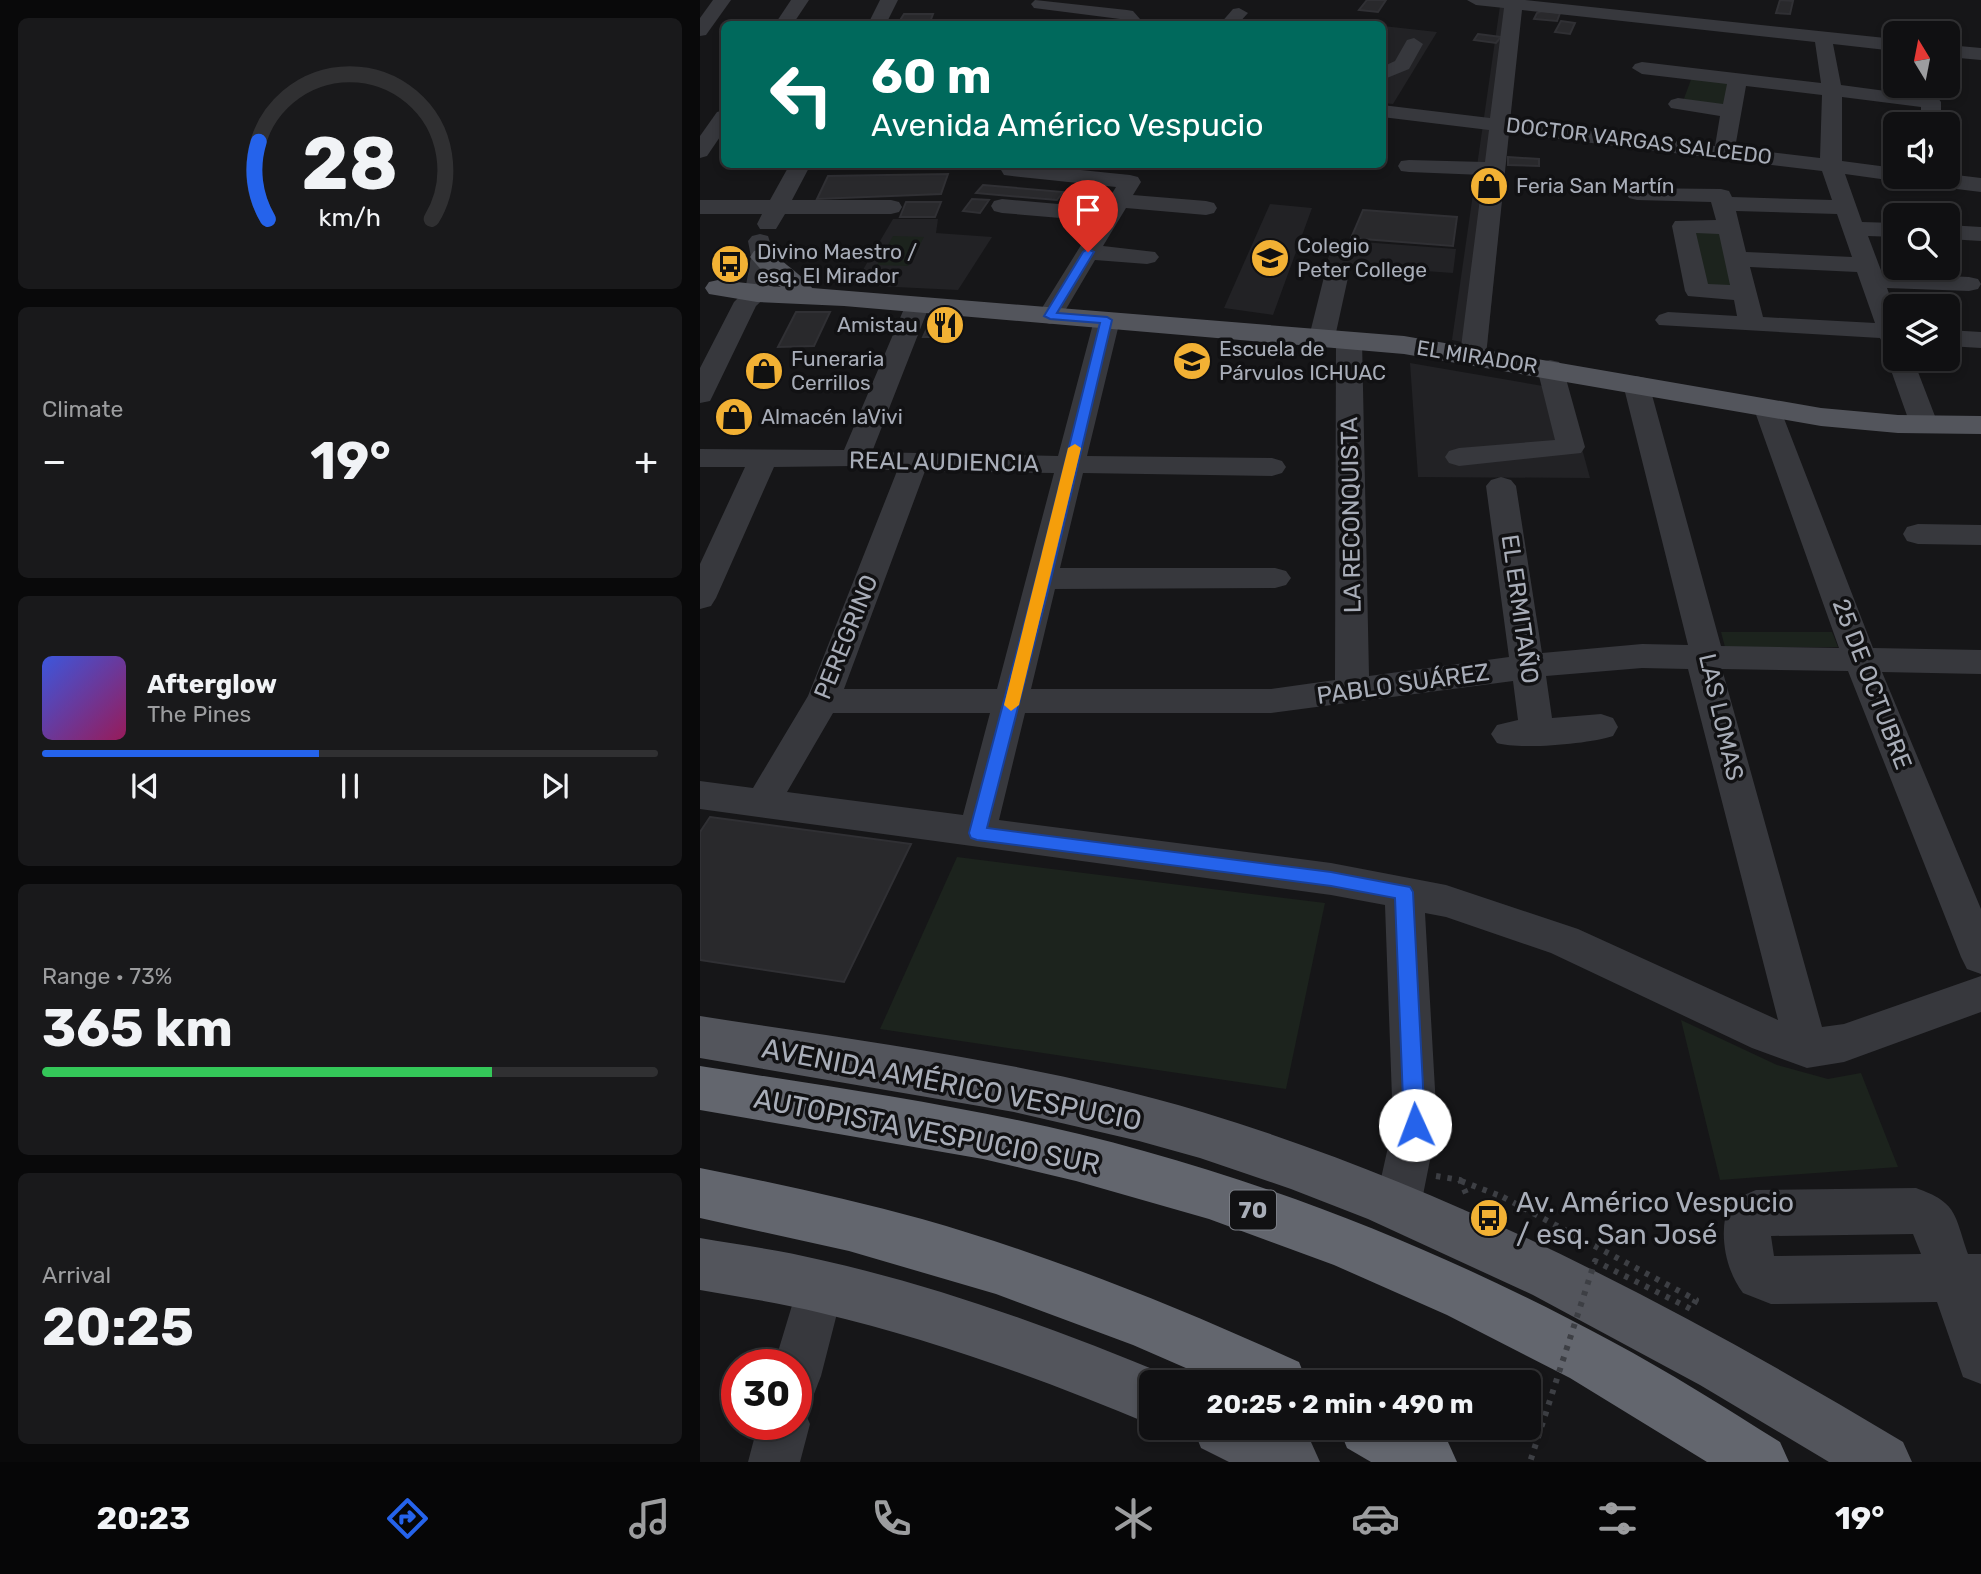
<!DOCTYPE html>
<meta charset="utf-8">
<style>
:root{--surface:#101012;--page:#19191b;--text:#f1f3f6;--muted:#9c9d9f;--line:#303032;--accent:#2563eb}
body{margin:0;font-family:Rubik,sans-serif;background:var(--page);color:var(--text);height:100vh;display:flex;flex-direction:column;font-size:26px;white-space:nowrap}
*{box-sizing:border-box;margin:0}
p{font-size:23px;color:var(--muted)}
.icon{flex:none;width:38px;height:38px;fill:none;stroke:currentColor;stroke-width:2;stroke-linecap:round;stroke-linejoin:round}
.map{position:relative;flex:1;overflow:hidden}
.drawer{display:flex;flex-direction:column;gap:18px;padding:18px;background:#09090a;width:700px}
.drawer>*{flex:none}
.guide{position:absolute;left:21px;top:21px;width:665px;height:147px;border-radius:10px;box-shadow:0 4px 10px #0003,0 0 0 2px var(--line);background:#00695c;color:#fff;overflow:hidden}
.needle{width:46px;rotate:350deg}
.fabs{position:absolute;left:1183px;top:21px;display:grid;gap:14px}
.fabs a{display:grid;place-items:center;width:77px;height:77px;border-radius:10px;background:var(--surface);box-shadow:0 4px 10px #0003,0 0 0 2px var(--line);font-size:35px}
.speed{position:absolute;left:21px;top:1349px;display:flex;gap:14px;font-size:35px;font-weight:700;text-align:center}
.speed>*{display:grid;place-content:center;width:91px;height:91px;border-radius:50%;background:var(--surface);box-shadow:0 4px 10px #0003,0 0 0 2px var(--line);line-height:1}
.speed .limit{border:10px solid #d22;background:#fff;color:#111}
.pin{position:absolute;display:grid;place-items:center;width:60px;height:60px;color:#fff;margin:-72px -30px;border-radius:50% 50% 50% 0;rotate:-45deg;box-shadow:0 0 7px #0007}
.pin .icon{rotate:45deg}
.me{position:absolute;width:77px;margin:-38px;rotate:358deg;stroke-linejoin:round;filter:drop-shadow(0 0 5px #0008)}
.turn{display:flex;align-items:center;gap:24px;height:147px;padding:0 35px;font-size:32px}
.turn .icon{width:91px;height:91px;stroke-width:2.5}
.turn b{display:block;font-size:49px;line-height:60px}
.big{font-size:52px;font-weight:700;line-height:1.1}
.drawer .widget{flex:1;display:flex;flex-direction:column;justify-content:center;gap:10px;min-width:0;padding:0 24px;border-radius:10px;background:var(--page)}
.drawer .dial{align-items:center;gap:0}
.dial svg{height:182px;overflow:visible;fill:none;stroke:var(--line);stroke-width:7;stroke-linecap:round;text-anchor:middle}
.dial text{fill:var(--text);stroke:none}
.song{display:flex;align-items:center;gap:21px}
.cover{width:84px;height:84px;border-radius:10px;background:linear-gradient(135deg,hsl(230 70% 55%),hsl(330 70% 35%))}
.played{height:7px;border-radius:4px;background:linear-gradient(90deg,var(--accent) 45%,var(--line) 45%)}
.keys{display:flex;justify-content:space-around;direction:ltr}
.heat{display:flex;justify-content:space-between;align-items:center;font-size:38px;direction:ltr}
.charge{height:10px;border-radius:5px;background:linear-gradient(90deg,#34c759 73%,var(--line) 0)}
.trip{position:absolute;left:439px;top:1370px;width:402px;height:70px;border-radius:10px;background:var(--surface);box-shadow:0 4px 10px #0003,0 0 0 2px var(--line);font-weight:700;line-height:70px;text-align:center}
.menu{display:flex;height:112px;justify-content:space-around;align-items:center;background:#060607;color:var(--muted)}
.menu .icon{width:49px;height:49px}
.menu .selected{color:var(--accent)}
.menu b{font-size:32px;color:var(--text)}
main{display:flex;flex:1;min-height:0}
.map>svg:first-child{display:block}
</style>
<main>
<section class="drawer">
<div class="widget dial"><svg viewBox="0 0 100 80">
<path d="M14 69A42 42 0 1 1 86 69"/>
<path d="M14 69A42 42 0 0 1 10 35" stroke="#2563eb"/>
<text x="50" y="56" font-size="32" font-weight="700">28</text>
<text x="50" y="72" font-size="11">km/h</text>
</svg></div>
<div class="widget"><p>Climate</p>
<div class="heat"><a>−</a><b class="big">19°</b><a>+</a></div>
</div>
<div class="widget">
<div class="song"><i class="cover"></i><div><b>Afterglow</b><p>The Pines</p></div></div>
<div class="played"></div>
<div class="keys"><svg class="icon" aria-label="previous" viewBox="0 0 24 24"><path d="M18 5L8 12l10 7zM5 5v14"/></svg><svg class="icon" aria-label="pause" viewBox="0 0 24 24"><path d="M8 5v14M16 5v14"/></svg><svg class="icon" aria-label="next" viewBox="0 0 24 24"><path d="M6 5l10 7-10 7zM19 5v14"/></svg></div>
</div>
<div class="widget"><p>Range · 73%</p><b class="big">365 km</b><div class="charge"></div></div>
<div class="widget"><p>Arrival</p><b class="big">20:25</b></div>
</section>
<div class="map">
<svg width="1281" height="1462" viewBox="0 0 1281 1462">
<rect width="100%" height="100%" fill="#161618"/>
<g fill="#222225">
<polygon points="800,6 821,8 787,347 752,340"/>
<polygon points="683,26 737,32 693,104 683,103"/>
<polygon points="570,204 612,208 573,315 524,308"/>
<polygon points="193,219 238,219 236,233 292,237 258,290 154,285"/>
<polygon points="635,240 756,249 753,273 626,264"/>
<polygon points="710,363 866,390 890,478 718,477"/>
</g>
<g fill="#1c231d">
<polygon points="992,77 1031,82 1026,109 982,104"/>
<polygon points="984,227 1028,229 1044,293 998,291"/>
<polygon points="193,236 224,237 208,266 177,265"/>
<polygon points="1021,632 1132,632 1138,647 1025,647"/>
<polygon points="257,857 625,903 586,1089 180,1029"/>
<polygon points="981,1020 1077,1065 1128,1079 1161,1073 1198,1167 1020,1180"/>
</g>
<g fill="#29292c" stroke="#303034" stroke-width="2">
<polygon points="667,0 686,0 678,12 659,10"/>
<polygon points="1080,0 1093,1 1090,14 1076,13"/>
<polygon points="842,11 860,13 857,21 834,19 837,13"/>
<polygon points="204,14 233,14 230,22 199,22"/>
<polygon points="861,21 875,23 870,34 855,32"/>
<polygon points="778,34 801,37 796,43 774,40"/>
<polygon points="808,157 839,159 839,166 808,165"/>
<polygon points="248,174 241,194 117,199 128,176"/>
<polygon points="283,185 363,192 357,200 276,193"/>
<polygon points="272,199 289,200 280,213 263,211"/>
<polygon points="206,202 241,202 235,217 200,217"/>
<polygon points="663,210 757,217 753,246 651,238"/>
<polygon points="96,312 130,312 114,346 78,347"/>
<polygon points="236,323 257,323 252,337 223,337 228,326"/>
<polygon points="53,366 79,366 74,376 48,376"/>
<polygon points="31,410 43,410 38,424 26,425"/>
<polygon points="10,817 211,844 144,982 0,960 0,832"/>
</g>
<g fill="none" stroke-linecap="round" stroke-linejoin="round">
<g stroke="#3d3f44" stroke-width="6" stroke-dasharray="4.5 7" stroke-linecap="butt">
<polyline points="736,1176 760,1180 768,1198"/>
<polyline points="761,1181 803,1197"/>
</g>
<g fill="#37383d" fill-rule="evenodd">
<polygon points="13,0 31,0 6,35 0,36 0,18"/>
<polygon points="91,0 109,0 93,24 75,24"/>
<polygon points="180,0 198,0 186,24 168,24"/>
<polygon points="335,0 427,10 433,11 440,19 435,24 416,24 420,19 334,8 331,4"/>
<path d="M767 0H825L1195 39V51L1133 44 1141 85 1238 98 1241 102V124H1221V107L1142 97V161L1195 168V177H1204L1195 181 1145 174 1162 222 1195 223V237L1168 236 1182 273 1269 277 1278 279 1281 284 1278 289 1269 291 1187 288 1195 310V352L1186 349 1180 338 959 325 955 320 959 315 968 312 1037 316 1034 300 988 296 985 291 972 226 975 221 1016 220 1011 202 937 200 929 198 926 193 929 188 1021 189 1029 191 1032 197 1132 200 1122 171 809 133 786 355 782 361 773 363 764 361 760 355 783 175 709 172 701 171 698 166 701 161 709 160 785 162 789 130 682 117V105L790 118 804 8 776 5ZM822 10 1115 42 1121 83 942 62 935 64 932 68 942 74 1027 84 1023 104 978 98 971 100 968 104 971 108 1020 116 1015 146 810 121ZM1046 86 1122 95 1120 158 1035 148ZM1036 211 1137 214 1152 257 1046 252ZM996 233 1019 234 1030 285 1008 284ZM1050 267 1157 272 1175 323 1063 317Z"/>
<polygon points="539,8 548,13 538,24 520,24 533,9"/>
<polygon points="714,38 723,44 709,69 682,80 682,67 695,61 707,40"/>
<polygon points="1248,45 1281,48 1281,60 1248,57"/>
<polygon points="24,110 24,131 7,156 0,158 0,136 17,112"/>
<polygon points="90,164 111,164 92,200 191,200 199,202 202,207 199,212 191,214 85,214 76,229 60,229 57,224 62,214 0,214 0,200 70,200"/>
<polygon points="322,164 430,175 438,177 441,182 433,195 506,201 514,203 517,208 514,213 506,215 426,208 403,246 455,252 459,257 455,262 447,264 395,260 359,321 350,324 341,321 337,316 396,221 302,213 294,211 291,206 294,201 302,199 403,208 416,187 312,176 304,175 301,170 304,165"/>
<polygon points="1248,174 1281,178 1281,192 1216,184 1208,182 1205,177 1248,177"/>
<polygon points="1248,225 1281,227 1281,241 1248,239"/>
<polygon points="60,234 68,236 75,257 69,294 56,306 13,395 10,401 0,403 0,368 34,302 45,291 51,257 48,241 52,236"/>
<polygon points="637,266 646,268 649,273 635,337 631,342 622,345 613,342 609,337 625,273 628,268"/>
<path d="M218 297 227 299 230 304 172 452 358 456 394 320 398 315 407 312 416 315 420 320 387 456 572 458 582 461 586 467 582 473 572 476 383 473 360 568H575L586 571 591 578 586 585 575 588 355 589 331 689H571L635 680 636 340 640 335 649 332 658 335 662 340 669 676 809 657 786 486 791 480 801 477 811 480 816 486 842 653 942 644 988 645 923 384 927 378 936 376 945 378 949 384 1021 646 1139 648 1054 409 1058 403 1068 401 1078 403 1173 648 1281 650V674L1182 672 1281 909V974L1267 969 1261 957 1148 671 1022 669 1122 1027 1144 1024 1281 976V1012L1144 1062 1107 1068 1052 1048 851 953 746 917 725 913 737 1125 721 1205 714 1221 698 1228 682 1221 675 1205 693 1125 685 905 631 895 0 809V781L53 788 108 696 197 471 153 466 74 467 16 598 11 606 0 609V564L45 467H0V449L144 450 206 304 209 299ZM225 471 354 473 297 689H144ZM942 668 988 669 1078 1020 878 929 746 885 631 863 299 820 325 713H571L813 681 818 720 797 725 791 734 797 743C820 750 889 744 913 736L918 727 913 718 901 714 852 718 846 676ZM133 713H290L263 815 87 792Z"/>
<polygon points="1248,330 1281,332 1281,348 1248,346"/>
<polygon points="1195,352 1195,359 1213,359 1238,424 1234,430 1224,432 1214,430 1210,424 1187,359"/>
<polygon points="850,360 859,362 863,368 885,447 881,453 759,466 749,463 745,457 749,451 759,448 855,440 837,368 841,362"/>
<polygon points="1218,524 1281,525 1281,545 1218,544 1207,541 1203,534 1207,527"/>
<path d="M1216 1188C1258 1203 1254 1214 1268 1254H1281V1384L1263 1377 1237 1302 1071 1304 1043 1293C1024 1268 1018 1229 1030 1201L1056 1190ZM1213 1234 1221 1254 1074 1256 1071 1236Z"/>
<polygon points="120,1262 137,1269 144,1286 121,1376 114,1394 96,1401 96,1365 74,1365 103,1269"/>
<polygon points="96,1403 102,1406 110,1424 100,1462 48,1462 58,1424 96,1424"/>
</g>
<g fill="#53555c" fill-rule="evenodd">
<path d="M63 249C71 251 111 283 112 288L704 336 1121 408 1198 415 1281 416V434L1198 433 1121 426 704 354 144 306 57 302 9 294 5 288 9 282 18 280 81 287 72 282 50 257 54 251Z"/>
<path d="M0 1016C168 1042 339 1063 502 1112 752 1188 980 1308 1203 1442L1212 1462H1129L1000 1385 833 1295 668 1219 591 1189 500 1158 439 1141 314 1112 0 1058Z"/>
<path d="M0 1238C40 1245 81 1250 121 1260 242 1287 358 1330 472 1377L474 1382H452V1425C344 1380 235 1340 121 1313 81 1303 40 1297 0 1290Z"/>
<polygon points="493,1428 583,1428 611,1442 620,1462 529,1462 501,1448"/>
</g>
<g fill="#63666e" fill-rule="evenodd">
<path d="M0 1066C149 1090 299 1110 444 1151 606 1196 763 1261 911 1341 969 1372 1024 1407 1080 1442L1089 1462H1007L870 1378 747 1315 634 1265 509 1219 376 1181 283 1159 0 1110Z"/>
<path d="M0 1168C75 1183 149 1199 222 1219 352 1256 476 1306 599 1362L607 1382H518L433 1345 296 1294 149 1251 0 1218Z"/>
<polygon points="639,1428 724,1428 748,1442 757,1462 671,1462 647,1448"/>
</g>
<polyline stroke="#3d3f44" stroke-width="6" stroke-dasharray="4.5 7" stroke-linecap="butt" points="803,1197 996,1300 991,1309 895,1261 830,1462"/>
</g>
<polygon fill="#2563eb" stroke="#184099" stroke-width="2" points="388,249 394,252 357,313 407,317 412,320 351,579 287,828 631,872 710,887 713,892 725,1125 722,1131 715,1134 707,1131 704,1125 695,898 631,886 277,840 271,838 269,833 336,579 400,323 350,319 344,316 383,252"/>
<polygon fill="#f59e0b" points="375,444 381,448 319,705 311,711 304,705 368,448"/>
<defs>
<symbol id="shop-disc" viewBox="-11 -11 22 22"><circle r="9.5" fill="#f2b134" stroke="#111113"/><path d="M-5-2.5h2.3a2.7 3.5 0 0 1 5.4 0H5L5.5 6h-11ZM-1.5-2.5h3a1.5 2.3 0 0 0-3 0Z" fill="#111"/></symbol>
<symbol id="school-disc" viewBox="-11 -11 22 22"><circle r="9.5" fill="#f2b134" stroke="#111113"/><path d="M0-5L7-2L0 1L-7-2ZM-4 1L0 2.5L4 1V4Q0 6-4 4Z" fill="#111"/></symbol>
<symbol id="bus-disc" viewBox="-11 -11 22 22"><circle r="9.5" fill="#f2b134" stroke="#111113"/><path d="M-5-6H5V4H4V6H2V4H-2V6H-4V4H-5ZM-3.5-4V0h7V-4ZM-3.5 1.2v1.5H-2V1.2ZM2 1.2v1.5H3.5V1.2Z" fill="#111"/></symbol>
<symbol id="restaurant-disc" viewBox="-11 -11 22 22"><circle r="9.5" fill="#f2b134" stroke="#111113"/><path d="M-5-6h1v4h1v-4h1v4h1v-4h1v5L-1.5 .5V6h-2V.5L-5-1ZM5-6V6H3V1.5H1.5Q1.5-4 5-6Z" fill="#111"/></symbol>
</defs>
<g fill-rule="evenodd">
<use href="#shop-disc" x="767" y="164" width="44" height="44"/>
<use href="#school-disc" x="548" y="236" width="44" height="44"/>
<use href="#bus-disc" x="8" y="242" width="44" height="44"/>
<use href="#restaurant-disc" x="223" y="303" width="44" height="44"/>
<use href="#school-disc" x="470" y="339" width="44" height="44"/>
<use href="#shop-disc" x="42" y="349" width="44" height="44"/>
<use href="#shop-disc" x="12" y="395" width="44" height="44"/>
<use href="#bus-disc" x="767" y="1196" width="44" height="44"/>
</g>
<g text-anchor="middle" stroke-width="7" stroke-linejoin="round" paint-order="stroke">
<g font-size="21" fill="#a8adb8" stroke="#111113">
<text transform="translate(939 141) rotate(7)" y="7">DOCTOR VARGAS SALCEDO</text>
<text transform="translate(777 357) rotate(9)" y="7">EL MIRADOR</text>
</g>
<g font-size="21" fill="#a8adb8" stroke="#111113" text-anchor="start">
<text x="816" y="193">Feria San Martín</text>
<text x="597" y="253">Colegio<tspan x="597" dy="24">Peter College</tspan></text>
<text x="57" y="259">Divino Maestro /<tspan x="57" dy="24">esq. El Mirador</tspan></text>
<text x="218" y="332" text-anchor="end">Amistau</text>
<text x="519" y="356">Escuela de<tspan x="519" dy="24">Párvulos ICHUAC</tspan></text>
<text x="91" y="366">Funeraria<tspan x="91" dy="24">Cerrillos</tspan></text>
<text x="61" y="424">Almacén laVivi</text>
</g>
<rect fill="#111113" stroke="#7b7e86" stroke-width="2" x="530" y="1190.5" width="46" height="39" rx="5"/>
<g font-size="23" font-weight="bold" fill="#a8adb8">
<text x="553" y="1218">70</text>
</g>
<g font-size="24" fill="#a8adb8" stroke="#111113">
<text transform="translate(244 462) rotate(1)" y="8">REAL AUDIENCIA</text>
<text transform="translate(651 515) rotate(-91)" y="8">LA RECONQUISTA</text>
<text transform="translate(820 609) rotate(82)" y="8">EL ERMITAÑO</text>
<text transform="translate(146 637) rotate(-68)" y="8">PEREGRINO</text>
<text transform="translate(703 684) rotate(-8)" y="8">PABLO SUÁREZ</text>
<text transform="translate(1172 684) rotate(69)" y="8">25 DE OCTUBRE</text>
<text transform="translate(1021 717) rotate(77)" y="8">LAS LOMAS</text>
</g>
<g font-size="28" fill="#a8adb8" stroke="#111113">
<text transform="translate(252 1084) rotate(11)" y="10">AVENIDA AMÉRICO VESPUCIO</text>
<text transform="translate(227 1131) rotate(11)" y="10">AUTOPISTA VESPUCIO SUR</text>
</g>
<g font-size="28" fill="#a8adb8" stroke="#111113" text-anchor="start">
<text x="816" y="1212">Av. Américo Vespucio<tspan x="816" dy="32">/ esq. San José</tspan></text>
</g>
</g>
</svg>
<div class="fabs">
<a><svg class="needle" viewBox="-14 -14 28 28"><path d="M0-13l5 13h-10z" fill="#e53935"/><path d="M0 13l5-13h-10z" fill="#9c9d9f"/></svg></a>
<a><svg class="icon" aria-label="sound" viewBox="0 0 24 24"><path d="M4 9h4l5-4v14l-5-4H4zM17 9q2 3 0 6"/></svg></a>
<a><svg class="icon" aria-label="search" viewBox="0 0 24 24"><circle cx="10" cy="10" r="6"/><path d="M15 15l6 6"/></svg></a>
<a><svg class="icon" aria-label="layers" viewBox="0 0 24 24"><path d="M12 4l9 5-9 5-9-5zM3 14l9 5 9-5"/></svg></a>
</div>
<div class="speed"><div class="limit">30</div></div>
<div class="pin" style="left:388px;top:252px;background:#d93025"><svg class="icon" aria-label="arrive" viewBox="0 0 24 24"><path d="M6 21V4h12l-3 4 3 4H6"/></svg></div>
<svg class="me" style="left:715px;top:1125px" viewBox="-20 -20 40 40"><circle r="19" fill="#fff"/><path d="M0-13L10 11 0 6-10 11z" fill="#2563eb"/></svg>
<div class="trip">20:25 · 2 min · 490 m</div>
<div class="guide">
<div class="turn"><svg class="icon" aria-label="left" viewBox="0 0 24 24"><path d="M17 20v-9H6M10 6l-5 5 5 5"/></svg><div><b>60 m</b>Avenida Américo Vespucio</div></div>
</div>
</div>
</main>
<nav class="menu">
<b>20:23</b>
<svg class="icon selected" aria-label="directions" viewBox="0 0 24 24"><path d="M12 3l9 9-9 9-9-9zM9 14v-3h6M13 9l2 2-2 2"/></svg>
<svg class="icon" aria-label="music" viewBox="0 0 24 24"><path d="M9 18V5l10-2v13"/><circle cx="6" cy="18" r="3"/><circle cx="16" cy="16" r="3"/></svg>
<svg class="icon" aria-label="phone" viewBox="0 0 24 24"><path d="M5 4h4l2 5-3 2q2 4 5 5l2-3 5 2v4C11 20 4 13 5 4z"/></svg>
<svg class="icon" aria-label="climate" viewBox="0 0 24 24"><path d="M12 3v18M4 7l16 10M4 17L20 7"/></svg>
<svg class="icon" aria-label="car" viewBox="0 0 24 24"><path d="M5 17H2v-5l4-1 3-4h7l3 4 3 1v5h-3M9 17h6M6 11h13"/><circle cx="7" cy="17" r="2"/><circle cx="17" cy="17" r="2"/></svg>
<svg class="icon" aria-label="filters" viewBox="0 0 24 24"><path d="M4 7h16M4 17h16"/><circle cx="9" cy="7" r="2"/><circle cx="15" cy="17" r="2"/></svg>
<b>19°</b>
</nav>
